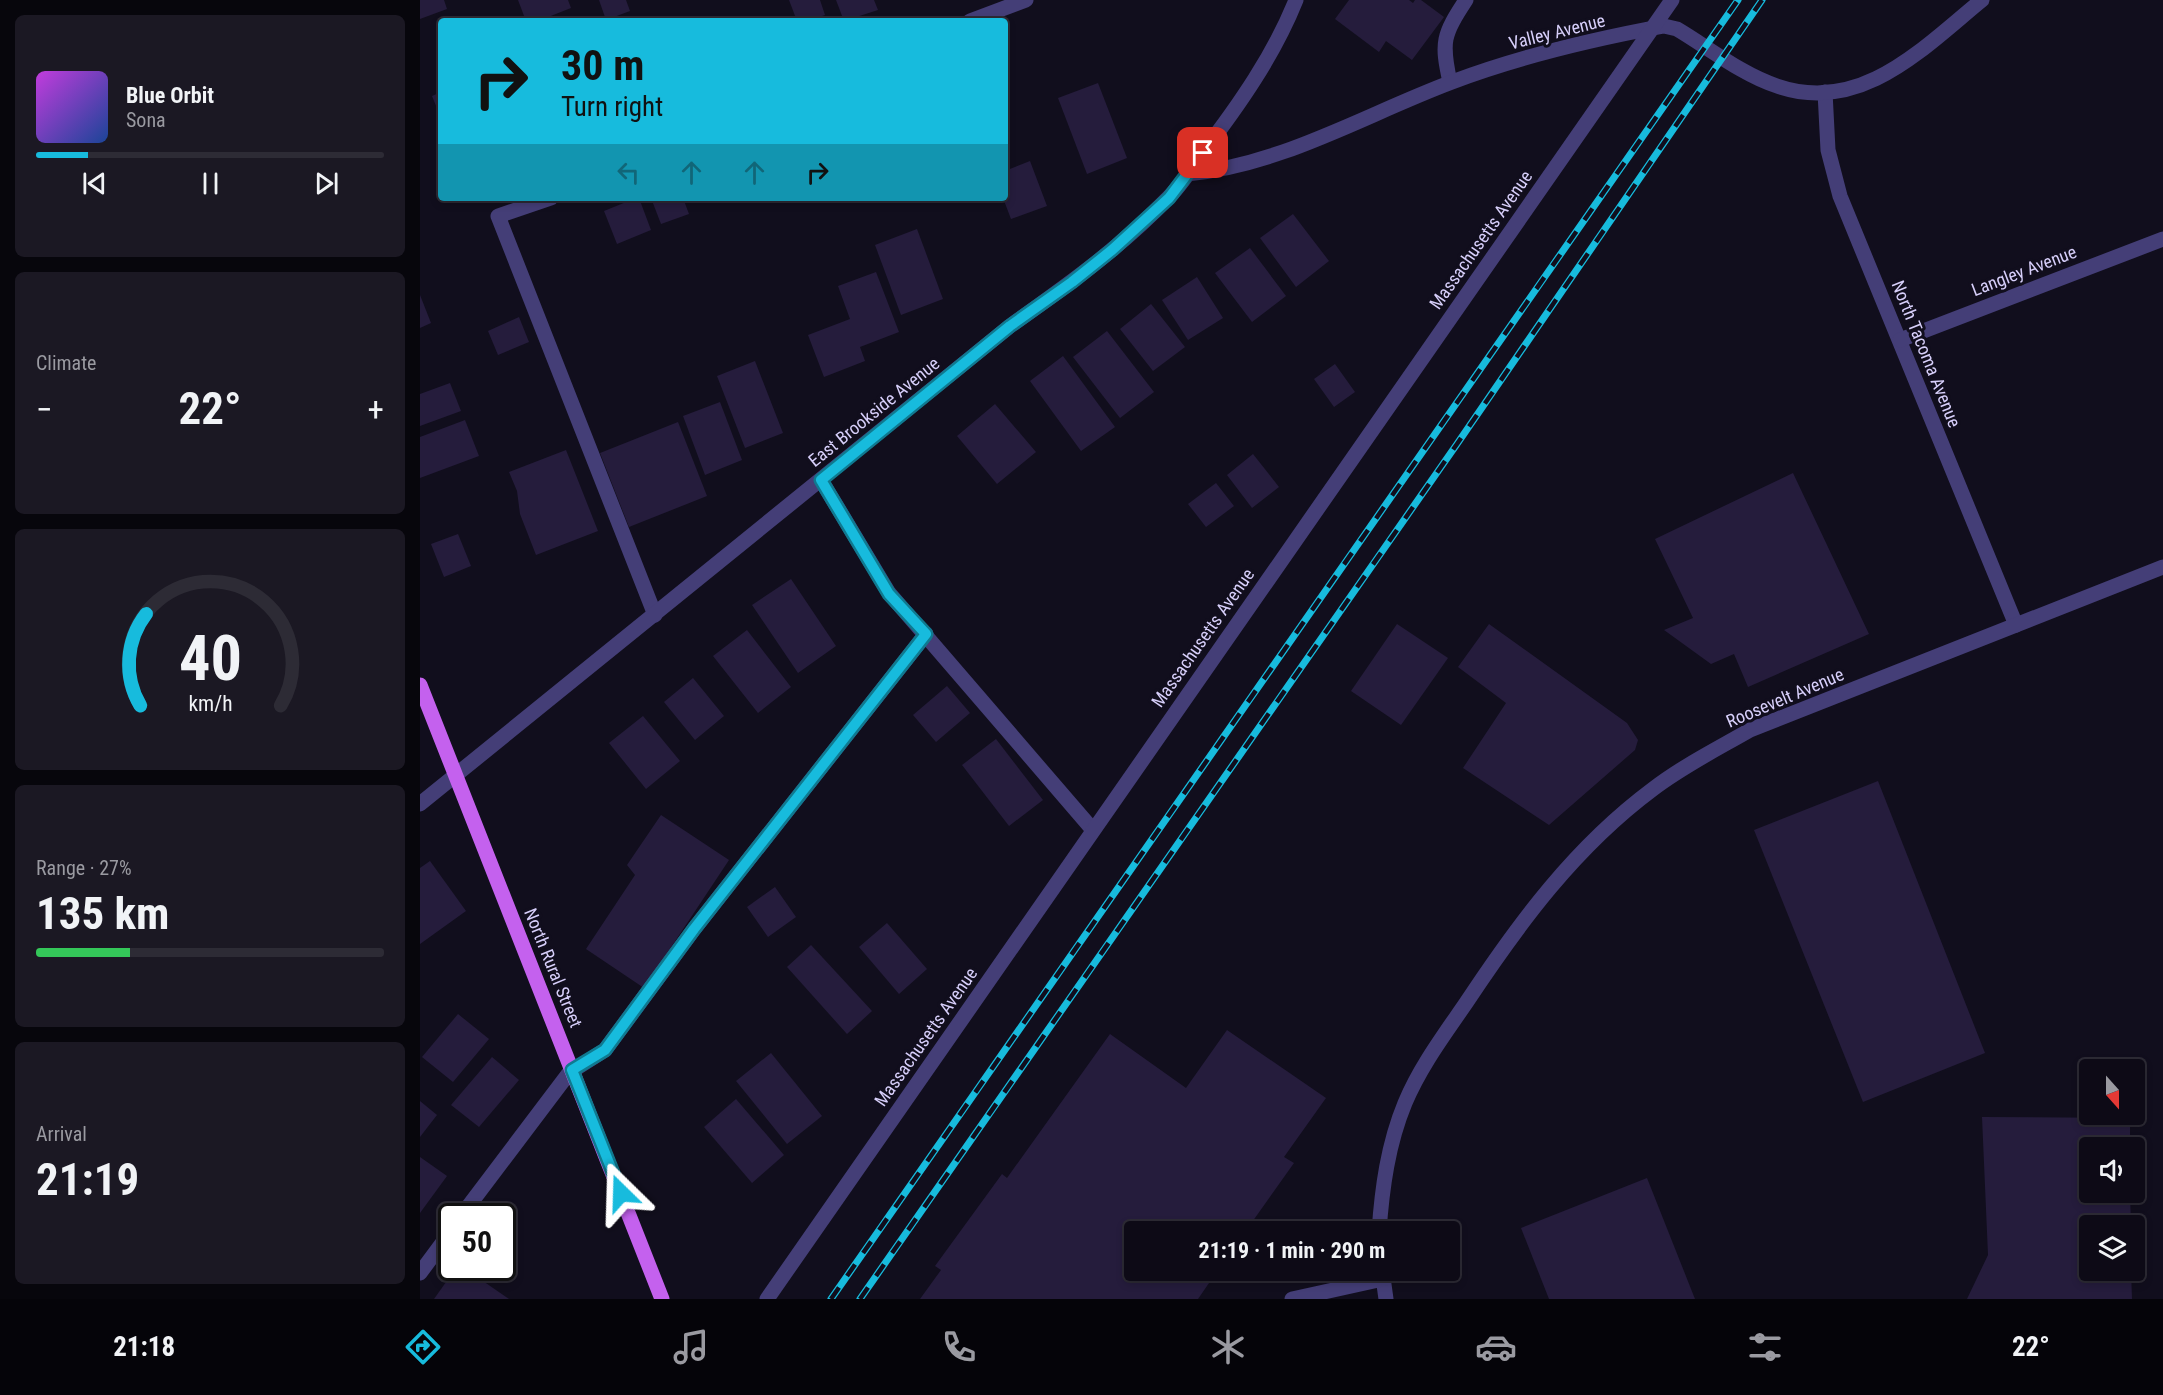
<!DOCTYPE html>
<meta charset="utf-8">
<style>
:root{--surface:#0d0a16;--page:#1b1823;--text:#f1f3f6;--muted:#9a9aa1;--line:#2d2b35;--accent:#17bbdd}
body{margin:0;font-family:"Roboto Condensed",sans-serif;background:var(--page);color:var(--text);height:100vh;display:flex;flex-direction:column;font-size:22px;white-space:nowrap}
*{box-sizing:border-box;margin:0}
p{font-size:20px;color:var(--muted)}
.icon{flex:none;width:33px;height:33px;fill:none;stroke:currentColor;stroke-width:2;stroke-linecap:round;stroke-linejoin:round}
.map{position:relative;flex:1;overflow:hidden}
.sheet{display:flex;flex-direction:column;gap:15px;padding:15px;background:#07060c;width:420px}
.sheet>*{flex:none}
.guide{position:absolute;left:18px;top:18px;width:570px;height:183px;border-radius:6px;box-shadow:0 3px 9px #0003,0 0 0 2px var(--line);background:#17bbdd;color:#111;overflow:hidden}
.needle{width:39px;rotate:159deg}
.tools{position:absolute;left:1659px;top:1059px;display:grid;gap:12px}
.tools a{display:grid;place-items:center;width:66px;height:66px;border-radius:6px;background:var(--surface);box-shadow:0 3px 9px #0003,0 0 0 2px var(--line);font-size:30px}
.speed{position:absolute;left:18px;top:1203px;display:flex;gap:12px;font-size:30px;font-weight:700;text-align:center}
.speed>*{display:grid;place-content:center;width:78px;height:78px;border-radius:50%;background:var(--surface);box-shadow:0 3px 9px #0003,0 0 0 2px var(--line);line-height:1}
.speed .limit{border:3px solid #111;border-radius:9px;background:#fff;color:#111}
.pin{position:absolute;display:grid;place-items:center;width:51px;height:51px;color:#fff;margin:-26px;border-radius:12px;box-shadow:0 3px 9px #0006}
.me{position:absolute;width:66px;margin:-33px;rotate:338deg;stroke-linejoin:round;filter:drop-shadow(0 0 4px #0008)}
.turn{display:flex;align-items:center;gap:21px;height:126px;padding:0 24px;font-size:27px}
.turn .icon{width:78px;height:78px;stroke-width:2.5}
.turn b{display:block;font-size:42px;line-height:51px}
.lanes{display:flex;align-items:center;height:57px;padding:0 24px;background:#0003;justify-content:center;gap:30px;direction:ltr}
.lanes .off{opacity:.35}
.big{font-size:45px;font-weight:700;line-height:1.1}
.sheet .tile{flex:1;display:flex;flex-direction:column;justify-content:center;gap:9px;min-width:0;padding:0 21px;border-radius:9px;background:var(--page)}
.sheet .dial{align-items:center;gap:0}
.dial svg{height:156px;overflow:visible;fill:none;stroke:var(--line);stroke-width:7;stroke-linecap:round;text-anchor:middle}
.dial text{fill:var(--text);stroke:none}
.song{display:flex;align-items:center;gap:18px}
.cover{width:72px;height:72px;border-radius:9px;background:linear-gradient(135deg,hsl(290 70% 55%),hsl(220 70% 35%))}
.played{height:6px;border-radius:3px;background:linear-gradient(90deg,var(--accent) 15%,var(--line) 15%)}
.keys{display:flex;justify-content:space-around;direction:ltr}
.heat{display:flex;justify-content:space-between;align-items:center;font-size:33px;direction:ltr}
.charge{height:9px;border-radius:4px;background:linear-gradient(90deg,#34c759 27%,var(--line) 0)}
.trip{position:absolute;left:704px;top:1221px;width:336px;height:60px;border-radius:6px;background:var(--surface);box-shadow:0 3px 9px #0003,0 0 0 2px var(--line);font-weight:700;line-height:60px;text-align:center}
.dock{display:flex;height:96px;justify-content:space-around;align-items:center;background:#050409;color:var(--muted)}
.dock .icon{width:42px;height:42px}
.dock .selected{color:var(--accent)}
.dock b{font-size:27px;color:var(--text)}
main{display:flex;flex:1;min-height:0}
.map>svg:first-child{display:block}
</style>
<main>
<section class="sheet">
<div class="tile">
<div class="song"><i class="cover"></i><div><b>Blue Orbit</b><p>Sona</p></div></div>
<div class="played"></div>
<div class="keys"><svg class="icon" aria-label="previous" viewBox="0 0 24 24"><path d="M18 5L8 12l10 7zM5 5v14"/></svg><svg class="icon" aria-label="pause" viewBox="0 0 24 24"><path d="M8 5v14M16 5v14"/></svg><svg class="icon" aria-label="next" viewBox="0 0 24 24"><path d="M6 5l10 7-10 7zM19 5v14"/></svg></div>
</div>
<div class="tile"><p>Climate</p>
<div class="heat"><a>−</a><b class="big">22°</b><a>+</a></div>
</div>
<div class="tile dial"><svg viewBox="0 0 100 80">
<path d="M14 69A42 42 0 1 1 86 69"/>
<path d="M14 69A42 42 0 0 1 17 22" stroke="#17bbdd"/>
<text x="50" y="56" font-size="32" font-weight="700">40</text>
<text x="50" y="72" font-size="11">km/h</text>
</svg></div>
<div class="tile"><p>Range · 27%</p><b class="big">135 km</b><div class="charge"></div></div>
<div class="tile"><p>Arrival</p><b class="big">21:19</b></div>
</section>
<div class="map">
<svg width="1743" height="1299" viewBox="0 0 1743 1299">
<rect width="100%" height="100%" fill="#110e1d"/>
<g fill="#251c3c">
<polygon points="0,0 24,0 27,9 0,19"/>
<polygon points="98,0 148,0 151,8 118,21 106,21"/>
<polygon points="179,0 206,0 210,11 186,20"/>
<polygon points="369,0 400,0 405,15 388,21 377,21"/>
<polygon points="416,0 454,0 458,10 424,21"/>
<polygon points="929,0 989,0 993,3 995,0 1001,0 1024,17 992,60 966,41 959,52 915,19"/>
<polygon points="678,83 707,158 667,174 638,98"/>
<polygon points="21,92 21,118 12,96"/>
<polygon points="610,161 627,206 591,219 583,198 585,198 585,171"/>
<polygon points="216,198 219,198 231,230 197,244 184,211"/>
<polygon points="231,198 263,198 269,214 241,224"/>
<polygon points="873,214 909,261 876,287 840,238"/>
<polygon points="497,229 523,299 481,315 455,245"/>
<polygon points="830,248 866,296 832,322 795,273"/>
<polygon points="456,272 479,332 440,347 445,361 404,377 388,335 430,319 418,286"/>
<polygon points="777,277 803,318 768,340 742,300"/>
<polygon points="0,295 11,323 0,328"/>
<polygon points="731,304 765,347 733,371 700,329"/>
<polygon points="99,317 109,342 78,355 68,331"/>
<polygon points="687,331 734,392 700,418 653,357"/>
<polygon points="643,356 695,427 661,451 610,381"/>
<polygon points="335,361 363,433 325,448 297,376"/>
<polygon points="915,364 935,392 914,407 894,379"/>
<polygon points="30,383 41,411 0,426 0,394"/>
<polygon points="300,402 322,460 285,475 263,416"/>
<polygon points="575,404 616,452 577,484 537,436"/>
<polygon points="45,420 59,456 0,478 0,437"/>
<polygon points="258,422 287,496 209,527 180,453"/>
<polygon points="146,450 178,531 116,555 100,514 97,491 89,472"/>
<polygon points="833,454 859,487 832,508 807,475"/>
<polygon points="1373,473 1449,634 1328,687 1314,654 1291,664 1244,630 1273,618 1235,539"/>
<polygon points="796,483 814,506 786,527 768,504"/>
<polygon points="38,534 51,566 24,577 11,544"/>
<polygon points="371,579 416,646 378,673 332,605"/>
<polygon points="977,624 1028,658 981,725 931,691"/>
<polygon points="1069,624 1207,723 1218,740 1215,750 1129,825 1043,768 1086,703 1038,667"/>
<polygon points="327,630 371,687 338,713 293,656"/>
<polygon points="273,678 304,716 275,740 244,702"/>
<polygon points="527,686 550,713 516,742 493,715"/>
<polygon points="223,716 260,761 226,789 189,743"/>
<polygon points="576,739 623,800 589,826 542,765"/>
<polygon points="1458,781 1565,1053 1443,1102 1334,830"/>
<polygon points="241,815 309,860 224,988 166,949 215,875 207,865"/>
<polygon points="10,861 46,911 0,944 0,868"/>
<polygon points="355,887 376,917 348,937 327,907"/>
<polygon points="467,923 507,969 479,994 439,947"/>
<polygon points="391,945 452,1011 427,1034 367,967"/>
<polygon points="38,1014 69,1039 33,1082 2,1057"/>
<polygon points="807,1030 906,1098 864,1157 874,1163 825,1232 714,1232 714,1270 798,1270 778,1299 500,1299 521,1270 515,1266 582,1174 587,1178 690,1034 766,1088"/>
<polygon points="351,1053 402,1116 367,1144 316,1081"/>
<polygon points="72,1057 99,1080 59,1127 31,1105"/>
<polygon points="316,1099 364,1155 332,1183 284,1127"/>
<polygon points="0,1101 17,1115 0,1137"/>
<polygon points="1562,1117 1710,1118 1710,1148 1670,1148 1670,1192 1710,1192 1711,1226 1670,1226 1670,1270 1711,1270 1712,1299 1547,1299 1568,1255"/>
<polygon points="0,1157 27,1176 0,1213"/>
<polygon points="1227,1178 1275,1299 1129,1299 1101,1228"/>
<polygon points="36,1268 44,1268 89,1299 14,1299"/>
</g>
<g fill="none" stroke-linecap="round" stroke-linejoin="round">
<g stroke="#443e77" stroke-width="15">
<polyline points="550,21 606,0"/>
<path d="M1030 82C1021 42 1023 35 1046 0"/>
<polyline points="1405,92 1408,150 1420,196 1596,625"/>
<path d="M767 174C862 165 944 115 1032 82 1098 57 1174 39 1244 26L1257 29C1289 48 1321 74 1357 86 1441 115 1503 48 1562 0"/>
<polyline points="131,198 78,216 235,615"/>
<polyline points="1480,340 1743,239"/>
<polyline points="401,480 469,593 673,830"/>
<path d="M0 804 590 326C645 287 700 248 747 199 761 186 772 168 783 152 819 105 854 55 876 0"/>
<polyline points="41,1216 149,1073 185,1050 274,929 506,634"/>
<path d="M959 1232C962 1188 968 1144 985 1103 1000 1067 1024 1035 1046 1003 1099 923 1155 847 1233 789 1263 766 1297 749 1330 730L1743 567"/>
<polyline points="962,1270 966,1299"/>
<polyline points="0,1273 32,1230"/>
<polyline points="347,1299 1252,0"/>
<polyline points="872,1299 963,1279"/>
</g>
<polyline stroke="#c461ee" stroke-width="15" points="0,685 242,1299"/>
<defs>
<g id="rail">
<polyline points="411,1299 1318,0"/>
<polyline points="440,1299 1037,444 1342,0"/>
</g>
</defs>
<use href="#rail" stroke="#17bbdd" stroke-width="7"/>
<use href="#rail" stroke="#110e1d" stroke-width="4.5" stroke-dasharray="14" stroke-linecap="butt"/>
</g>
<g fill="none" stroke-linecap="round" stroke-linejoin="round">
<defs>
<polyline id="route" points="201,1193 152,1070 185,1050 274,929 506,634 469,594 401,480 590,326 652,282 692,250 749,198 783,153"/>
</defs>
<use href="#route" stroke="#0f7a90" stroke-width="15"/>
<use href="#route" stroke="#17bbdd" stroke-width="10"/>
</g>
<g text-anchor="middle" stroke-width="6" stroke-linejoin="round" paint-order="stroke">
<g font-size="18" fill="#d7cffa" stroke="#110e1d">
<text transform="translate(1137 32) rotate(-14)" y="6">Valley Avenue</text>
<text transform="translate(1061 240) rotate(-55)" y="6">Massachusetts Avenue</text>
<text transform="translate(1604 271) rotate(-21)" y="6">Langley Avenue</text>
<text transform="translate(1506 354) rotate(68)" y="6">North Tacoma Avenue</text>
<text transform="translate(454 412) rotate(-39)" y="6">East Brookside Avenue</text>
<text transform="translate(783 638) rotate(-55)" y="6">Massachusetts Avenue</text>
<text transform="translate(1365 698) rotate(-23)" y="6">Roosevelt Avenue</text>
<text transform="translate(133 968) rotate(68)" y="6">North Rural Street</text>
<text transform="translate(506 1037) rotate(-55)" y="6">Massachusetts Avenue</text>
</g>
</g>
</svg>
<div class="tools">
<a><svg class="needle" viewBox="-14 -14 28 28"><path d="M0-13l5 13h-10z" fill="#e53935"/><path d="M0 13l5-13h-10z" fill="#9a9aa1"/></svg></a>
<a><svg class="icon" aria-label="sound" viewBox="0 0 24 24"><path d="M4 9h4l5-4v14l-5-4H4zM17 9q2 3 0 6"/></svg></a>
<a><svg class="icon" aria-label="layers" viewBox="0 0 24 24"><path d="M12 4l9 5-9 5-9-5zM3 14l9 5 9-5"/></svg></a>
</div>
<div class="speed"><div class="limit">50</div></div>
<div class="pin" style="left:783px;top:153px;background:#d93025"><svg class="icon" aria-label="arrive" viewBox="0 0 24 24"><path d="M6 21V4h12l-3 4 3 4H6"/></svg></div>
<svg class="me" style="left:201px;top:1193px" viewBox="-20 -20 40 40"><path d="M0-17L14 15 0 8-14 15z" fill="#17bbdd" stroke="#fff" stroke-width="4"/></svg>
<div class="trip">21:19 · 1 min · 290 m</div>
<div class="guide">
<div class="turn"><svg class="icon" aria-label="right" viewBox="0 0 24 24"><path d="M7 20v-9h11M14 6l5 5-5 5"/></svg><div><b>30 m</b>Turn right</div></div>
<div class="lanes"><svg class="icon off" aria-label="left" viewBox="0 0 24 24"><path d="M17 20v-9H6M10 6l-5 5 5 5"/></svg><svg class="icon off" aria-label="ahead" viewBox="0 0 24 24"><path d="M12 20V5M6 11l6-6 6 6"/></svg><svg class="icon off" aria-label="ahead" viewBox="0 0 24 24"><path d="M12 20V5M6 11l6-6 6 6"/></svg><svg class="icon" aria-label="right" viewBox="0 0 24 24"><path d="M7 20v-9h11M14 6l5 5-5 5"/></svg></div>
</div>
</div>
</main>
<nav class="dock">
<b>21:18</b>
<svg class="icon selected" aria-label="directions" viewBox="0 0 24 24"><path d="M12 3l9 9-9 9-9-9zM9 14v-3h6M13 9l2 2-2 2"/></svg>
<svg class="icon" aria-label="music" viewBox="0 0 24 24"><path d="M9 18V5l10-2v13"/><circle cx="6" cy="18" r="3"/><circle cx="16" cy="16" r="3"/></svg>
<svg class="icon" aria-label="phone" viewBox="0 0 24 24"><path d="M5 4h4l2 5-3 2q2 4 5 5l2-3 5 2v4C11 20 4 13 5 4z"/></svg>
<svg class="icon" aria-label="climate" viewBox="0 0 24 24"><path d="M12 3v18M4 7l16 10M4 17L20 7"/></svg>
<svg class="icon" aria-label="car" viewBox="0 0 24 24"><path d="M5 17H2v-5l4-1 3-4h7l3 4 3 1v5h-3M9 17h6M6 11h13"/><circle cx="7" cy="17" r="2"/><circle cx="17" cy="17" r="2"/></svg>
<svg class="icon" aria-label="filters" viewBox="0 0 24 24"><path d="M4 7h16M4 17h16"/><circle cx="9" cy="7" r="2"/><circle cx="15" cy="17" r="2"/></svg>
<b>22°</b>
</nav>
